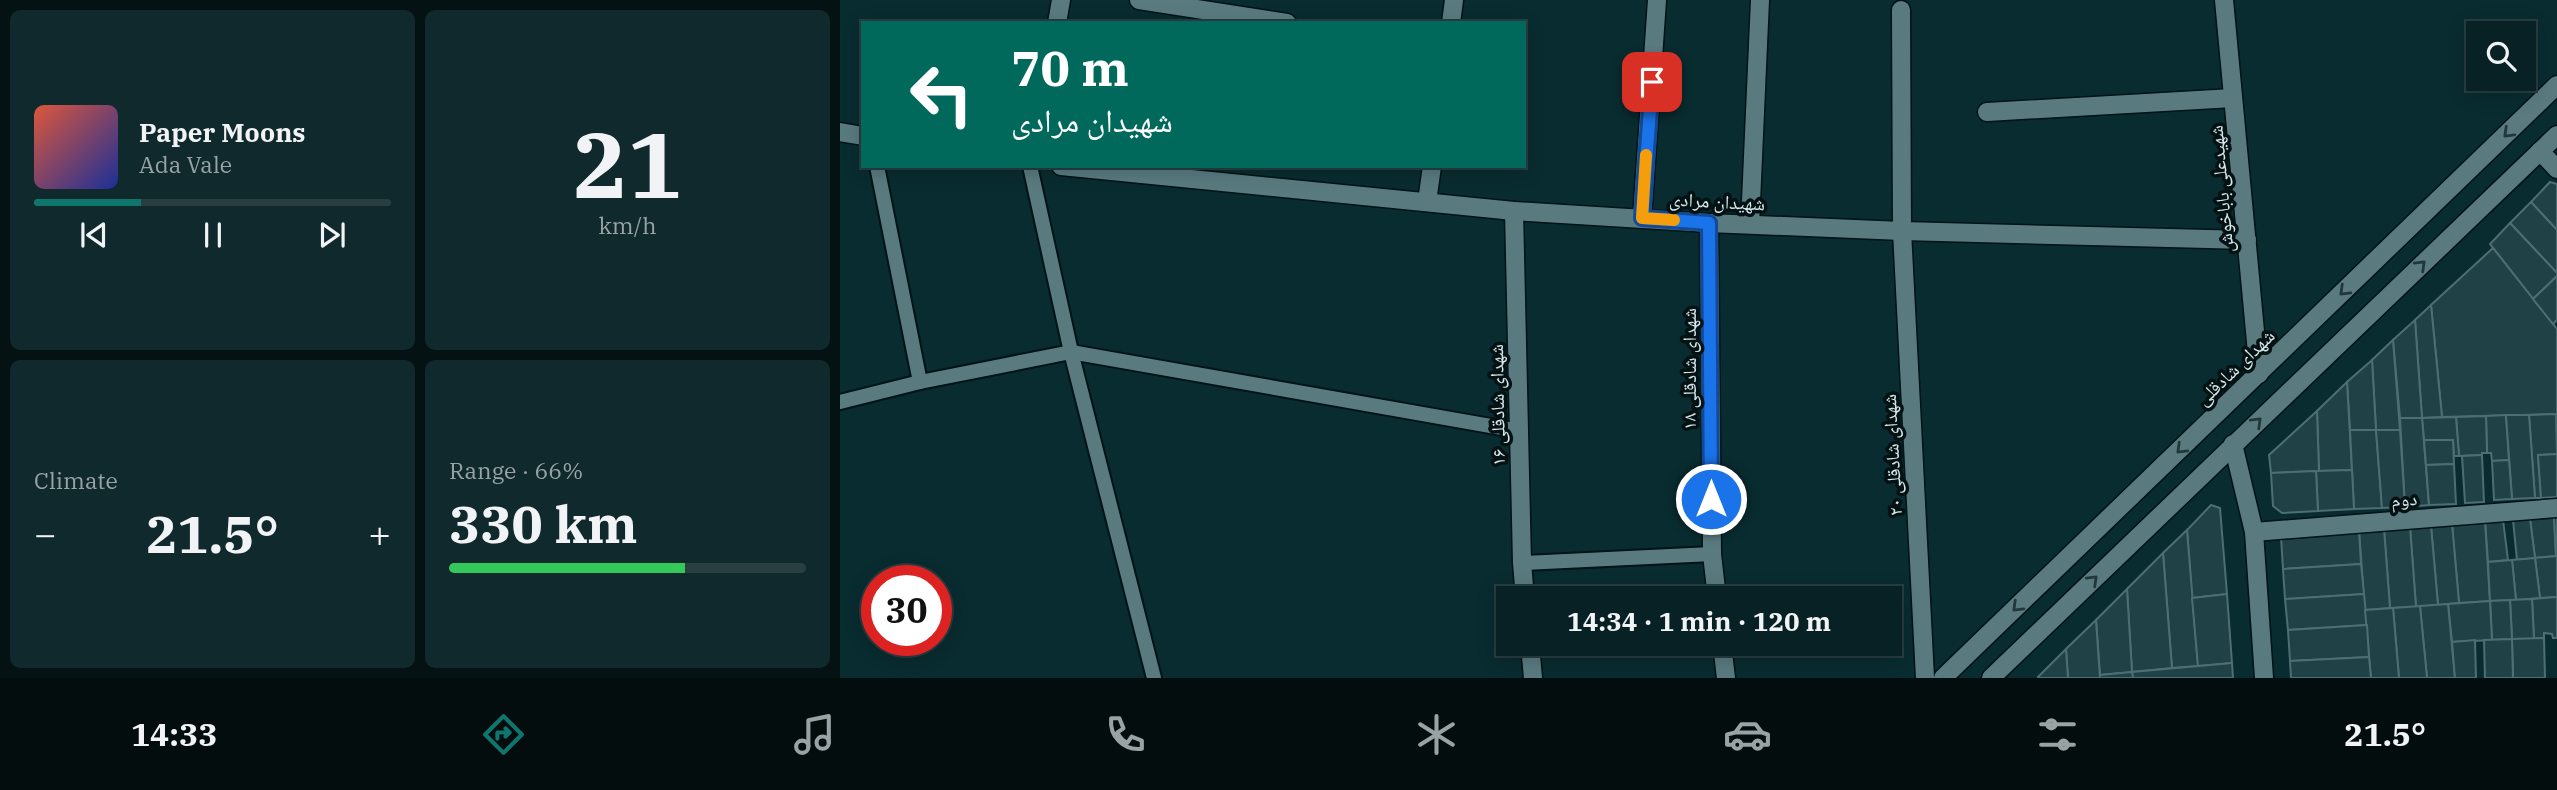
<!DOCTYPE html>
<meta charset="utf-8">
<style>
:root{--surface:#072124;--page:#10292c;--text:#f1f3f6;--muted:#98a3a6;--line:#283e41;--accent:#0f766e}
body{margin:0;font-family:"IBM Plex Serif","Noto Naskh Arabic",serif;background:var(--page);color:var(--text);height:100vh;display:flex;flex-direction:column;font-size:26px;white-space:nowrap}
*{box-sizing:border-box;margin:0}
p{font-size:23px;color:var(--muted)}
.icon{flex:none;width:38px;height:38px;fill:none;stroke:currentColor;stroke-width:2;stroke-linecap:round;stroke-linejoin:round}
.map{position:relative;flex:1;overflow:hidden}
.side{display:flex;flex-direction:column;gap:10px;padding:10px;background:#041214;width:840px}
.side>*{flex:none}
.guide{position:absolute;left:21px;top:21px;width:665px;height:147px;border-radius:0px;box-shadow:0 4px 18px #0003,0 0 0 2px var(--line);background:#00695c;color:#fff;overflow:hidden}
.tools{position:absolute;left:1626px;top:21px;display:grid;gap:14px}
.tools a{display:grid;place-items:center;width:70px;height:70px;border-radius:0px;background:var(--surface);box-shadow:0 4px 18px #0003,0 0 0 2px var(--line);font-size:35px}
.speed{position:absolute;left:21px;top:565px;display:flex;gap:14px;font-size:35px;font-weight:700;text-align:center}
.speed>*{display:grid;place-content:center;width:91px;height:91px;border-radius:50%;background:var(--surface);box-shadow:0 4px 18px #0003,0 0 0 2px var(--line);line-height:1}
.speed .limit{border:10px solid #d22;background:#fff;color:#111}
.pin{position:absolute;display:grid;place-items:center;width:60px;height:60px;color:#fff;margin:-30px;border-radius:14px;box-shadow:0 4px 10px #0006}
.me{position:absolute;width:77px;margin:-38px;rotate:0deg;stroke-linejoin:round;filter:drop-shadow(0 0 5px #0008)}
.turn{display:flex;align-items:center;gap:24px;height:147px;padding:0 35px;font-size:32px}
.turn .icon{width:91px;height:91px;stroke-width:2.5}
.turn b{display:block;font-size:49px;line-height:60px}
.big{font-size:52px;font-weight:700;line-height:1.1}
.side .widget{flex:1;display:flex;flex-direction:column;justify-content:center;gap:10px;min-width:0;padding:0 24px;border-radius:10px;background:var(--page)}
.side .dial{align-items:center;gap:0}
.dial b{font-size:91px;line-height:1}
.song{display:flex;align-items:center;gap:21px}
.cover{width:84px;height:84px;border-radius:10px;background:linear-gradient(135deg,hsl(10 70% 55%),hsl(230 70% 35%))}
.played{height:7px;border-radius:4px;background:linear-gradient(90deg,var(--accent) 30%,var(--line) 30%)}
.keys{display:flex;justify-content:space-around;direction:ltr}
.heat{display:flex;justify-content:space-between;align-items:center;font-size:38px;direction:ltr}
.charge{height:10px;border-radius:5px;background:linear-gradient(90deg,#34c759 66%,var(--line) 0)}
.side .tiles{flex:1;display:grid;gap:10px;grid-template-columns:repeat(2,1fr)}
.trip{position:absolute;left:656px;top:586px;width:406px;height:70px;border-radius:0px;background:var(--surface);box-shadow:0 4px 18px #0003,0 0 0 2px var(--line);font-weight:700;line-height:70px;text-align:center}
.tab-bar{display:flex;height:112px;justify-content:space-around;align-items:center;background:#030d0e;color:var(--muted)}
.tab-bar .icon{width:49px;height:49px}
.tab-bar .current{color:var(--accent)}
.tab-bar b{font-size:32px;color:var(--text)}
main{display:flex;flex:1;min-height:0}
.map>svg:first-child{display:block}
</style>
<main>
<section class="side">
<div class="tiles">
<div class="widget">
<div class="song"><i class="cover"></i><div><b>Paper Moons</b><p>Ada Vale</p></div></div>
<div class="played"></div>
<div class="keys"><svg class="icon" aria-label="previous" viewBox="0 0 24 24"><path d="M18 5L8 12l10 7zM5 5v14"/></svg><svg class="icon" aria-label="pause" viewBox="0 0 24 24"><path d="M8 5v14M16 5v14"/></svg><svg class="icon" aria-label="next" viewBox="0 0 24 24"><path d="M6 5l10 7-10 7zM19 5v14"/></svg></div>
</div>
<div class="widget dial"><b>21</b><p>km/h</p></div>
<div class="widget"><p>Climate</p>
<div class="heat"><a>−</a><b class="big">21.5°</b><a>+</a></div>
</div>
<div class="widget"><p>Range · 66%</p><b class="big">330 km</b><div class="charge"></div></div>
</div>
</section>
<div class="map">
<svg width="1717" height="678" viewBox="0 0 1717 678">
<rect width="100%" height="100%" fill="#092c30"/>
<g fill="#204146" stroke="#4d6f74" stroke-width="2">
<polygon points="1710,182 1717,184 1717,230 1691,202"/>
<polygon points="1691,202 1717,230 1717,273 1670,223"/>
<polygon points="1670,223 1717,273 1717,276 1693,299 1650,244"/>
<polygon points="1653,248 1717,329 1717,414 1602,417 1591,305"/>
<polygon points="1717,276 1717,320 1713,324 1693,299"/>
<polygon points="1591,305 1602,417 1582,418 1575,320"/>
<polygon points="1575,320 1582,418 1560,418 1553,340"/>
<polygon points="1553,340 1560,430 1536,430 1532,360"/>
<polygon points="1532,360 1536,430 1510,430 1507,382"/>
<polygon points="1507,382 1512,470 1479,471 1477,411"/>
<polygon points="1477,411 1479,471 1431,473 1429,455"/>
<polygon points="1716,414 1717,454 1698,455 1701,498 1695,498 1689,415"/>
<polygon points="1666,415 1669,460 1652,461 1651,453 1647,453 1646,416"/>
<polygon points="1666,415 1689,415 1695,498 1672,499"/>
<polygon points="1646,416 1647,453 1642,453 1642,455 1619,456 1616,417"/>
<polygon points="1616,417 1619,456 1614,456 1613,440 1584,440 1582,418"/>
<polygon points="1560,418 1582,418 1589,505 1565,507"/>
<polygon points="1510,430 1536,430 1542,508 1514,509"/>
<polygon points="1536,430 1560,430 1565,507 1542,508"/>
<polygon points="1584,440 1613,440 1614,464 1586,465"/>
<polygon points="1717,454 1717,497 1701,498 1698,455"/>
<polygon points="1642,455 1644,502 1625,503 1622,456"/>
<polygon points="1669,460 1672,499 1654,500 1652,461"/>
<polygon points="1614,464 1616,504 1589,505 1586,465"/>
<polygon points="1512,470 1514,509 1478,511 1476,471"/>
<polygon points="1476,471 1478,511 1442,513 1433,506 1431,473"/>
<polygon points="1371,505 1380,508 1387,594 1352,598 1347,530"/>
<polygon points="1714,517 1716,556 1695,558 1690,519"/>
<polygon points="1714,517 1717,517 1717,597 1700,598 1695,558 1716,556"/>
<polygon points="1690,519 1695,558 1677,560 1673,520"/>
<polygon points="1663,520 1668,560 1648,562 1645,521"/>
<polygon points="1645,521 1650,601 1619,603 1612,524"/>
<polygon points="1612,524 1619,603 1598,605 1591,526"/>
<polygon points="1591,526 1598,605 1576,607 1570,527"/>
<polygon points="1570,527 1576,607 1550,608 1544,529"/>
<polygon points="1544,529 1550,608 1525,610 1519,531"/>
<polygon points="1347,530 1358,666 1332,668 1323,553"/>
<polygon points="1519,531 1521,564 1443,569 1441,537"/>
<polygon points="1323,553 1332,668 1292,672 1287,589"/>
<polygon points="1695,558 1700,598 1676,600 1672,560"/>
<polygon points="1672,560 1676,600 1650,601 1648,562"/>
<polygon points="1521,564 1524,594 1445,599 1443,569"/>
<polygon points="1287,589 1292,672 1260,675 1256,620"/>
<polygon points="1387,594 1392,663 1358,666 1352,598"/>
<polygon points="1524,594 1527,625 1448,630 1445,599"/>
<polygon points="1717,597 1717,638 1713,638 1712,634 1704,633 1704,638 1694,639 1692,599"/>
<polygon points="1692,599 1694,639 1672,639 1670,600"/>
<polygon points="1670,600 1672,639 1652,640 1650,601"/>
<polygon points="1650,601 1652,640 1612,642 1608,604"/>
<polygon points="1608,604 1615,678 1587,678 1580,606"/>
<polygon points="1580,606 1587,678 1559,678 1553,608"/>
<polygon points="1553,608 1559,678 1531,678 1525,610"/>
<polygon points="1256,620 1260,678 1228,678 1226,649"/>
<polygon points="1527,625 1529,657 1450,661 1448,630"/>
<polygon points="1704,638 1705,678 1673,678 1672,639"/>
<polygon points="1672,639 1673,678 1645,678 1644,640"/>
<polygon points="1635,640 1636,678 1615,678 1612,642"/>
<polygon points="1226,649 1228,678 1198,678 1198,677"/>
<polygon points="1529,657 1531,678 1451,678 1450,661"/>
<polygon points="1392,663 1393,678 1293,678 1292,672"/>
<polygon points="1292,672 1293,678 1260,678 1260,675"/>
</g>
<g fill="none" stroke-linecap="round" stroke-linejoin="round">
<defs>
<g id="service">
<polyline points="37,166 80,382"/>
<polyline points="190,166 231,352 314,678"/>
<polyline points="0,402 80,382 231,352 679,431"/>
<polyline points="682,563 872,554"/>
</g>
<g id="minor">
<polyline points="299,0 447,23"/>
<polyline points="1384,0 1419,374"/>
<polyline points="1061,10 1062,231 1085,678"/>
<polyline points="217,23 221,0"/>
<polyline points="611,23 614,0"/>
<polyline points="1147,112 1393,98"/>
<polyline points="0,132 23,136"/>
<polyline points="1700,151 1717,169"/>
<polyline points="221,166 674,211 869,223 1062,231 1407,240"/>
<polyline points="587,202 592,166"/>
<polyline points="674,211 682,563 685,598"/>
<polyline points="802,218 817,0"/>
<polyline points="869,223 872,554 877,598"/>
<polyline points="910,224 920,0"/>
<polyline points="1393,444 1414,532 1424,678"/>
<polyline points="1414,532 1717,508"/>
<polyline points="690,644 693,678"/>
<polyline points="882,644 886,678"/>
</g>
<g id="secondary">
<polyline points="1103,678 1717,85"/>
<polyline points="1151,678 1717,135"/>
</g>
</defs>
<use href="#service" stroke="#001316" stroke-width="18"/>
<use href="#minor" stroke="#001316" stroke-width="21"/>
<use href="#secondary" stroke="#001316" stroke-width="21"/>
<use href="#service" stroke="#597b80" stroke-width="14"/>
<use href="#minor" stroke="#597b80" stroke-width="18"/>
<use href="#secondary" stroke="#597b80" stroke-width="18"/>
</g>
<defs><path id="oneway-chevron" d="M-2-3.5L2.5 0L-2 3.5" fill="none" stroke-width="1.6" stroke-linecap="round" stroke-linejoin="round" transform="scale(1.75)"/></defs>
<g stroke="#22373a">
<use href="#oneway-chevron" transform="translate(1668 133) rotate(136)"/>
<use href="#oneway-chevron" transform="translate(1581 265) rotate(-44)"/>
<use href="#oneway-chevron" transform="translate(1504 291) rotate(136)"/>
<use href="#oneway-chevron" transform="translate(1417 422) rotate(-44)"/>
<use href="#oneway-chevron" transform="translate(1341 449) rotate(136)"/>
<use href="#oneway-chevron" transform="translate(1253 580) rotate(-44)"/>
<use href="#oneway-chevron" transform="translate(1177 607) rotate(136)"/>
</g>
<g fill="none" stroke-linecap="round" stroke-linejoin="round">
<defs>
<polyline id="route" points="812,82 802,218 869,223 871,499"/>
</defs>
<use href="#route" stroke="#114b97" stroke-width="18"/>
<use href="#route" stroke="#1a73e8" stroke-width="12"/>
<polyline stroke="#f59e0b" stroke-width="12" points="806,155 802,218 834,220"/>
</g>
<g text-anchor="middle" stroke-width="7" stroke-linejoin="round" paint-order="stroke">
<g font-size="19" fill="#d6e8eb" stroke="#051214">
<text transform="translate(1381 189) rotate(-95)" y="7">شهیدعلی باباخوش</text>
<text transform="translate(877 201) rotate(3)" y="7">شهیدان مرادی</text>
<text transform="translate(1395 367) rotate(-44)" y="7">شهدای شادقلی</text>
<text transform="translate(849 369) rotate(-90)" y="7">شهدای شادقلی ۱۸</text>
<text transform="translate(657 405) rotate(-91)" y="7">شهدای شادقلی ۱۶</text>
<text transform="translate(1052 455) rotate(-93)" y="7">شهدای شادقلی ۲۰</text>
<text transform="translate(1564 499) rotate(-4)" y="7">دوم</text>
</g>
</g>
</svg>
<div class="tools">
<a><svg class="icon" aria-label="search" viewBox="0 0 24 24"><circle cx="10" cy="10" r="6"/><path d="M15 15l6 6"/></svg></a>
</div>
<div class="speed"><div class="limit">30</div></div>
<div class="pin" style="left:812px;top:82px;background:#d93025"><svg class="icon" aria-label="arrive" viewBox="0 0 24 24"><path d="M6 21V4h12l-3 4 3 4H6"/></svg></div>
<svg class="me" style="left:871px;top:499px" viewBox="-20 -20 40 40"><circle r="17" fill="#1a73e8" stroke="#fff" stroke-width="3"/><path d="M0-11L8 9 0 5-8 9z" fill="#fff"/></svg>
<div class="trip">14:34 · 1 min · 120 m</div>
<div class="guide">
<div class="turn"><svg class="icon" aria-label="left" viewBox="0 0 24 24"><path d="M17 20v-9H6M10 6l-5 5 5 5"/></svg><div><b>70 m</b>شهیدان مرادی</div></div>
</div>
</div>
</main>
<nav class="tab-bar">
<b>14:33</b>
<svg class="icon current" aria-label="directions" viewBox="0 0 24 24"><path d="M12 3l9 9-9 9-9-9zM9 14v-3h6M13 9l2 2-2 2"/></svg>
<svg class="icon" aria-label="music" viewBox="0 0 24 24"><path d="M9 18V5l10-2v13"/><circle cx="6" cy="18" r="3"/><circle cx="16" cy="16" r="3"/></svg>
<svg class="icon" aria-label="phone" viewBox="0 0 24 24"><path d="M5 4h4l2 5-3 2q2 4 5 5l2-3 5 2v4C11 20 4 13 5 4z"/></svg>
<svg class="icon" aria-label="climate" viewBox="0 0 24 24"><path d="M12 3v18M4 7l16 10M4 17L20 7"/></svg>
<svg class="icon" aria-label="car" viewBox="0 0 24 24"><path d="M5 17H2v-5l4-1 3-4h7l3 4 3 1v5h-3M9 17h6M6 11h13"/><circle cx="7" cy="17" r="2"/><circle cx="17" cy="17" r="2"/></svg>
<svg class="icon" aria-label="filters" viewBox="0 0 24 24"><path d="M4 7h16M4 17h16"/><circle cx="9" cy="7" r="2"/><circle cx="15" cy="17" r="2"/></svg>
<b>21.5°</b>
</nav>
